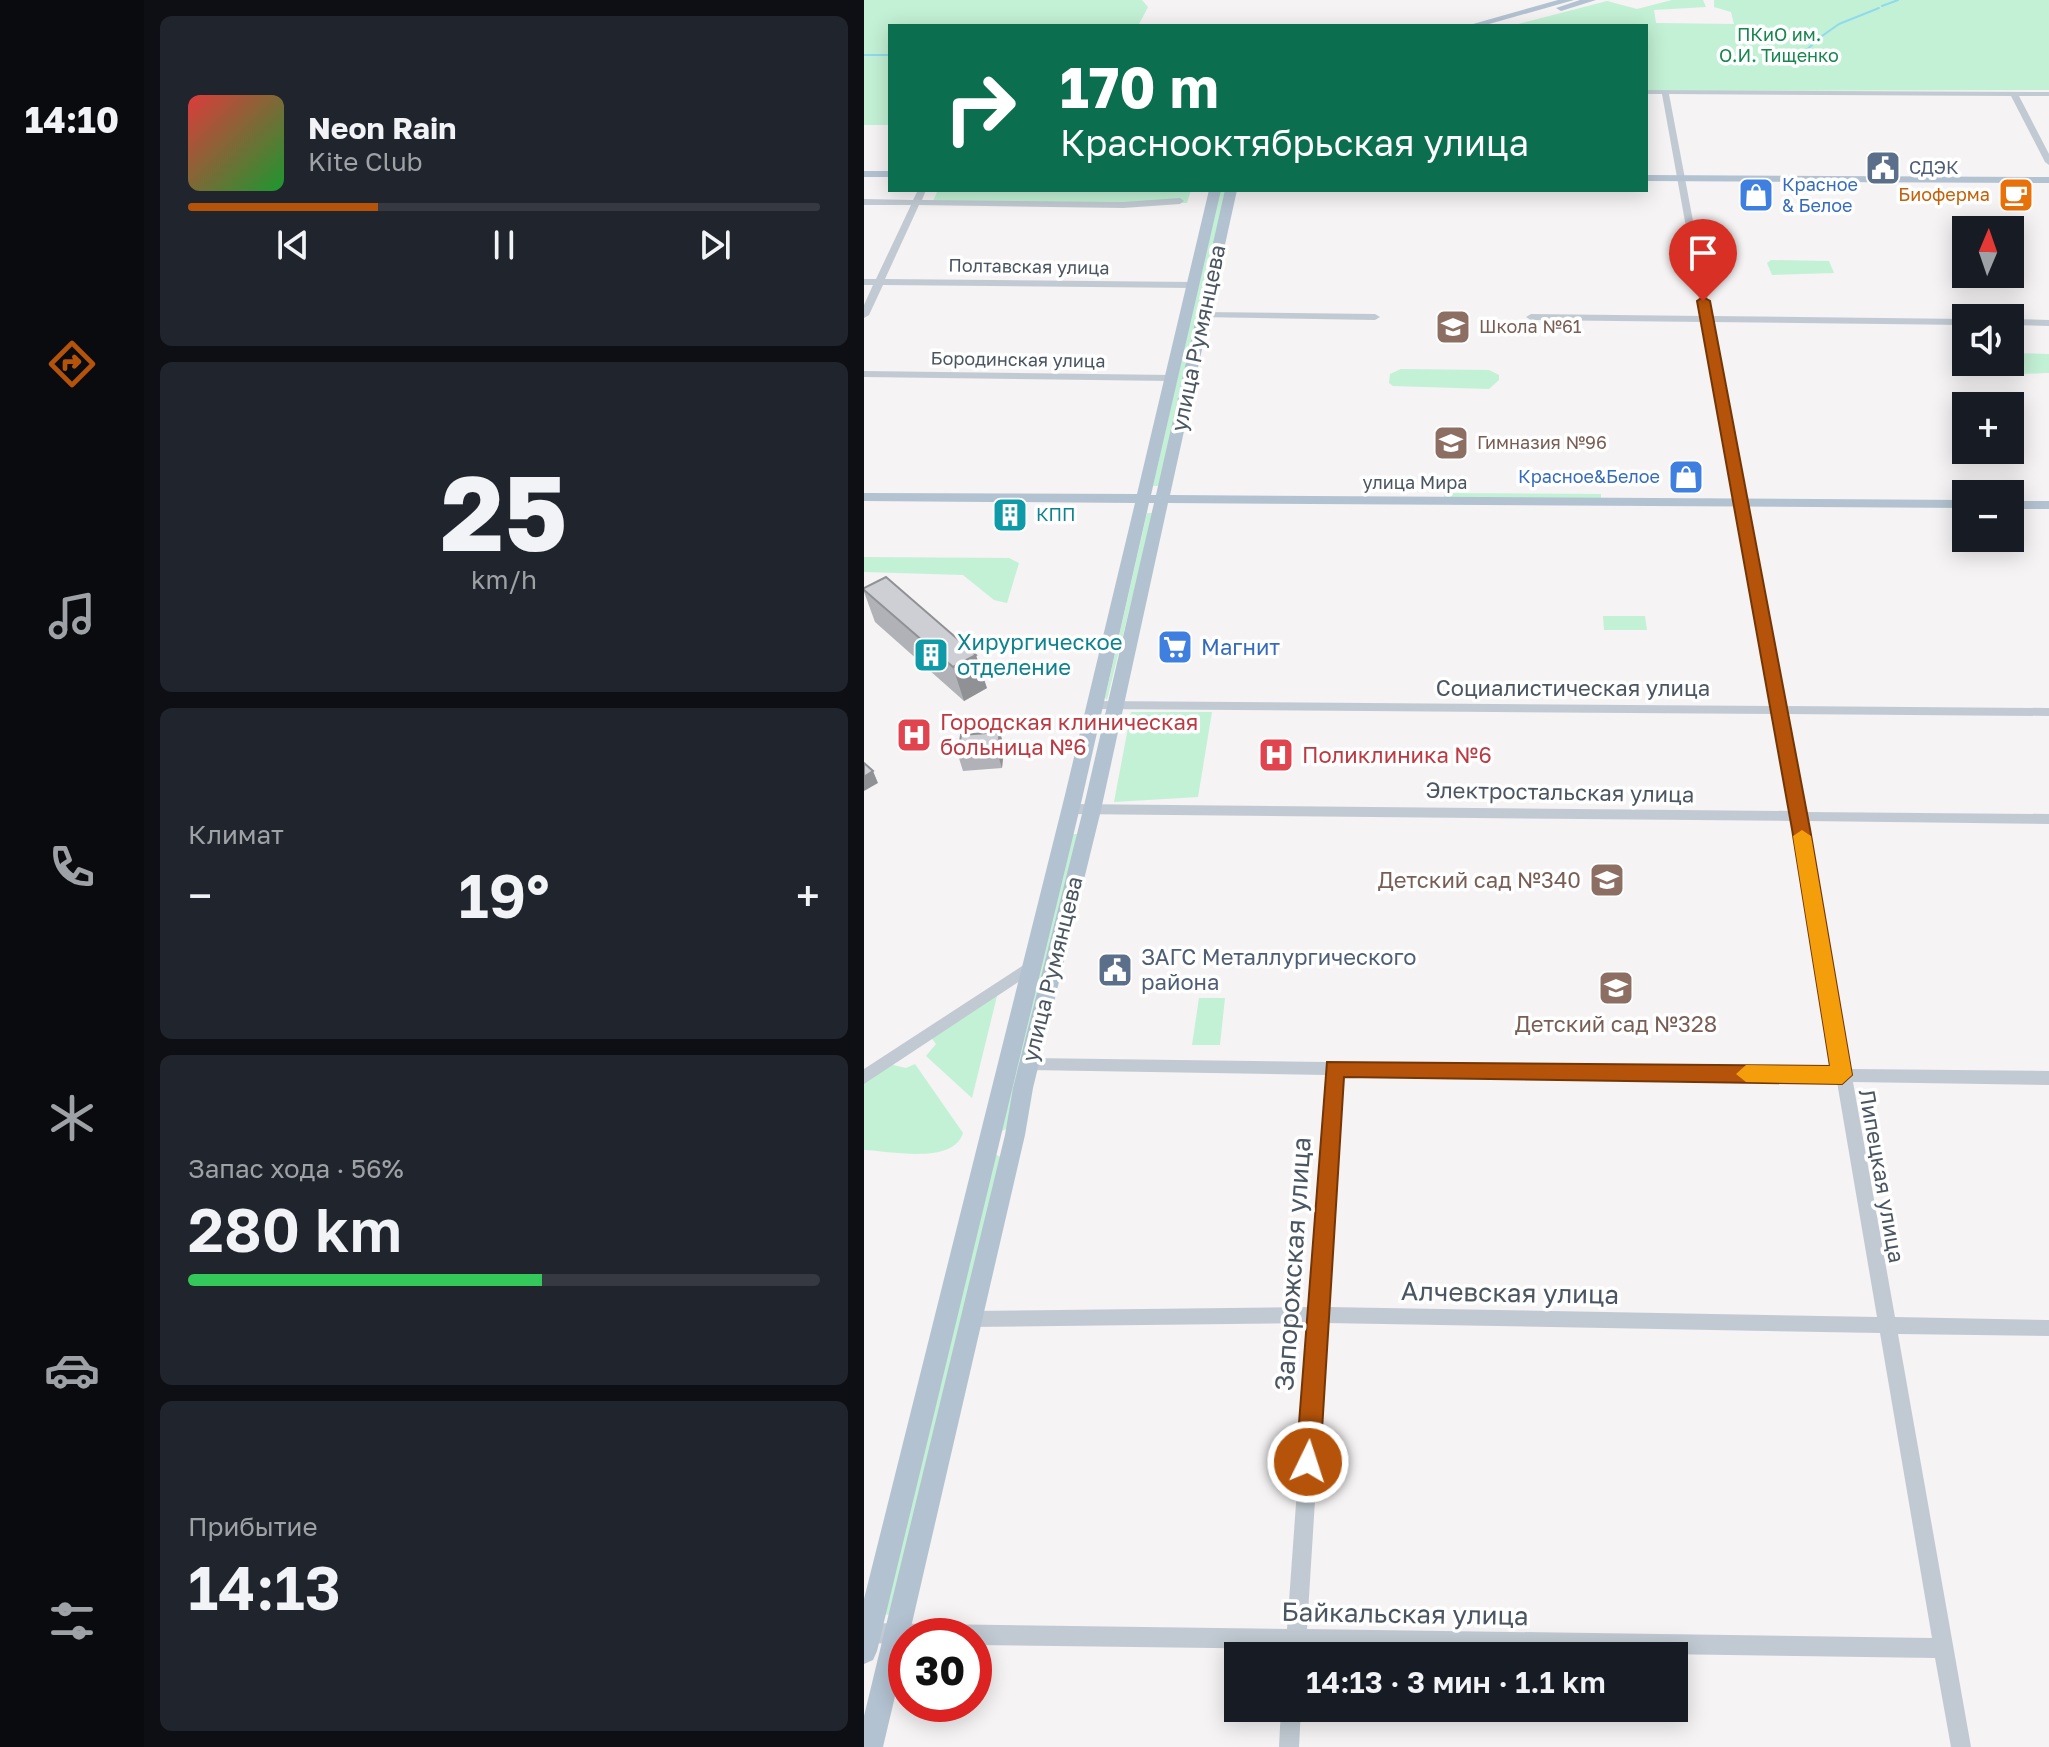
<!DOCTYPE html>
<html lang="ru">
<meta charset="utf-8">
<style>
:root{--surface:#171b24;--page:#20242c;--text:#f1f3f6;--muted:#9ea1a6;--line:#363941;--accent:#b45309}
body{margin:0;font-family:"Golos Text",sans-serif;background:var(--page);color:var(--text);height:100vh;display:flex;flex-direction:column;font-size:30px;white-space:nowrap}
*{box-sizing:border-box;margin:0}
p{font-size:26px;color:var(--muted)}
.icon{flex:none;width:44px;height:44px;fill:none;stroke:currentColor;stroke-width:2;stroke-linecap:round;stroke-linejoin:round}
.map{position:relative;flex:1;overflow:hidden}
.details{display:flex;flex-direction:column;gap:16px;padding:16px;background:#0d0f14;width:720px}
.details>*{flex:none}
.guide{position:absolute;left:24px;top:24px;width:760px;height:168px;border-radius:0px;box-shadow:0 4px 20px #0003;background:#0b6e4f;color:#fff;overflow:hidden}
.needle{width:52px;rotate:2deg}
.fabs{position:absolute;left:1088px;top:216px;display:grid;gap:16px}
.fabs a{display:grid;place-items:center;width:72px;height:72px;border-radius:0px;background:var(--surface);box-shadow:0 4px 20px #0003;font-size:40px}
.speed{position:absolute;left:24px;top:1618px;display:flex;gap:16px;font-size:40px;font-weight:700;text-align:center}
.speed>*{display:grid;place-content:center;width:104px;height:104px;border-radius:50%;background:var(--surface);box-shadow:0 4px 20px #0003;line-height:1}
.speed .limit{border:12px solid #d22;background:#fff;color:#111}
.pin{position:absolute;display:grid;place-items:center;width:68px;height:68px;color:#fff;margin:-82px -34px;border-radius:50% 50% 50% 0;rotate:-45deg;box-shadow:0 0 8px #0007}
.pin .icon{rotate:45deg}
.me{position:absolute;width:88px;margin:-44px;rotate:4deg;stroke-linejoin:round;filter:drop-shadow(0 0 6px #0008)}
.turn{display:flex;align-items:center;gap:28px;height:168px;padding:0 40px;font-size:36px}
.turn .icon{width:104px;height:104px;stroke-width:2.5}
.turn b{display:block;font-size:56px;line-height:68px}
.big{font-size:60px;font-weight:600;line-height:1.1}
.details .tile{flex:1;display:flex;flex-direction:column;justify-content:center;gap:12px;min-width:0;padding:0 28px;border-radius:12px;background:var(--page)}
.details .dial{align-items:center;gap:0}
.dial b{font-size:104px;line-height:1}
.song{display:flex;align-items:center;gap:24px}
.cover{width:96px;height:96px;border-radius:12px;background:linear-gradient(135deg,hsl(0 70% 55%),hsl(130 70% 35%))}
.played{height:8px;border-radius:4px;background:linear-gradient(90deg,var(--accent) 30%,var(--line) 30%)}
.keys{display:flex;justify-content:space-around;direction:ltr}
.heat{display:flex;justify-content:space-between;align-items:center;font-size:44px;direction:ltr}
.charge{height:12px;border-radius:6px;background:linear-gradient(90deg,#34c759 56%,var(--line) 0)}
.trip{position:absolute;left:360px;top:1642px;width:464px;height:80px;border-radius:0px;background:var(--surface);box-shadow:0 4px 20px #0003;font-weight:600;line-height:80px;text-align:center}
main{display:flex;flex:1;min-height:0}
.dock{display:flex;flex-direction:column;width:144px;justify-content:space-around;align-items:center;background:#090b0e;color:var(--muted)}
.dock .icon{width:56px;height:56px}
.dock .current{color:var(--accent)}
.dock b{font-size:36px;color:var(--text)}
.map>svg:first-child{display:block}
</style>
<main>
<nav class="dock">
<b>14:10</b>
<svg class="icon current" aria-label="directions" viewBox="0 0 24 24"><path d="M12 3l9 9-9 9-9-9zM9 14v-3h6M13 9l2 2-2 2"/></svg>
<svg class="icon" aria-label="music" viewBox="0 0 24 24"><path d="M9 18V5l10-2v13"/><circle cx="6" cy="18" r="3"/><circle cx="16" cy="16" r="3"/></svg>
<svg class="icon" aria-label="phone" viewBox="0 0 24 24"><path d="M5 4h4l2 5-3 2q2 4 5 5l2-3 5 2v4C11 20 4 13 5 4z"/></svg>
<svg class="icon" aria-label="climate" viewBox="0 0 24 24"><path d="M12 3v18M4 7l16 10M4 17L20 7"/></svg>
<svg class="icon" aria-label="car" viewBox="0 0 24 24"><path d="M5 17H2v-5l4-1 3-4h7l3 4 3 1v5h-3M9 17h6M6 11h13"/><circle cx="7" cy="17" r="2"/><circle cx="17" cy="17" r="2"/></svg>
<svg class="icon" aria-label="filters" viewBox="0 0 24 24"><path d="M4 7h16M4 17h16"/><circle cx="9" cy="7" r="2"/><circle cx="15" cy="17" r="2"/></svg>
</nav>
<section class="details">
<div class="tile">
<div class="song"><i class="cover"></i><div><b>Neon Rain</b><p>Kite Club</p></div></div>
<div class="played"></div>
<div class="keys"><svg class="icon" aria-label="previous" viewBox="0 0 24 24"><path d="M18 5L8 12l10 7zM5 5v14"/></svg><svg class="icon" aria-label="pause" viewBox="0 0 24 24"><path d="M8 5v14M16 5v14"/></svg><svg class="icon" aria-label="next" viewBox="0 0 24 24"><path d="M6 5l10 7-10 7zM19 5v14"/></svg></div>
</div>
<div class="tile dial"><b>25</b><p>km/h</p></div>
<div class="tile"><p>Климат</p>
<div class="heat"><a>−</a><b class="big">19°</b><a>+</a></div>
</div>
<div class="tile"><p>Запас хода · 56%</p><b class="big">280 km</b><div class="charge"></div></div>
<div class="tile"><p>Прибытие</p><b class="big">14:13</b></div>
</section>
<div class="map">
<svg width="1185" height="1747" viewBox="0 0 1185 1747">
<rect width="100%" height="100%" fill="#f5f3f3"/>
<g fill="#c3f1d5">
<polygon points="0,0 278,0 284,7 274,26 26,26 26,125 0,125"/>
<polygon points="808,0 839,0 842,7 790,10 792,23 870,24 867,12 850,7 850,0 1185,0 1185,90 782,91 782,26 646,26 743,1 773,9"/>
<polygon points="74,190 327,190 323,203 69,201"/>
<polygon points="356,190 363,190 295,486 289,486"/>
<polygon points="907,260 965,261 970,273 908,275 903,263"/>
<path d="M1146 353 1185 354V373C1165 373 1132 379 1119 362H1146Z"/>
<polygon points="537,369 625,370 635,375 635,380 625,389 529,386 525,383 526,374"/>
<polygon points="580,493 737,494 737,499 580,498"/>
<polygon points="283,513 289,513 243,700 241,698"/>
<polygon points="0,557 145,558 155,563 143,603 130,600 99,575 0,572"/>
<polygon points="739,616 781,616 783,630 740,630"/>
<polygon points="267,712 348,712 334,797 250,802"/>
<polygon points="206,834 215,834 144,1128 136,1132"/>
<polygon points="134,992 108,1098 62,1056 72,1044 66,1036"/>
<polygon points="335,998 361,998 356,1045 328,1045"/>
<path d="M25 1064 42 1068 51 1064 99 1133C89 1165 27 1151 0 1150V1082Z"/>
<polygon points="130,1154 137,1157 26,1615 18,1614"/>
</g>
<g fill="none" stroke-linecap="round" stroke-linejoin="round">
<g stroke="#90daee" stroke-width="2">
<polyline points="1018,6 1034,0"/>
<polyline points="958,36 975,24 1015,8"/>
<polyline points="940,52 955,39"/>
<polyline points="0,55 26,55"/>
</g>
<g fill="#c1cad2" fill-rule="evenodd">
<path d="M782 90 1185 92V96H1155L1185 154V165L1181 162 1147 96 805 94 847 316 1102 319V325L848 322 921 706 1185 708V716L922 714 941 812 1185 814V824L942 821 987 1069 1185 1071V1085L989 1082 1031 1317 1185 1320V1336L1034 1334 1107 1747H1087L1071 1658 442 1649 441 1656H421V1649L110 1645V1636H42V1644L0 1643V1623L423 1629 445 1323 106 1327 100 1325 97 1319 100 1313 106 1311 446 1307 463 1075 165 1070 160 1069 157 1064 160 1059 165 1058 971 1069 929 821 207 814 200 809 207 804 927 811 909 714 232 709 226 705 232 701 908 706 839 322 667 320 662 317 667 314 838 316 798 94H782ZM478 1075 973 1082 1013 1317 463 1307ZM462 1323 1016 1333 1068 1638 443 1629Z"/>
<polygon points="54,190 62,190 58,200 259,202 316,198 320,201 316,204 259,208 55,205 21,279 329,282 334,285 329,288 19,285 5,315 0,318 0,305 9,285 0,285 0,279 12,279 47,205 0,205 0,199 49,200"/>
<polygon points="339,312 511,314 516,317 511,320 336,317 334,315"/>
<polygon points="1146,319 1185,320 1185,326 1146,325"/>
<polygon points="0,371 307,375 312,378 307,381 0,377"/>
<polygon points="169,959 174,961 176,965 174,969 0,1084 0,1069"/>
<polygon points="417,1708 437,1708 435,1747 415,1747"/>
</g>
<g fill="#b3c2d1" fill-rule="evenodd">
<polygon points="694,0 710,0 618,26 602,26"/>
<polygon points="716,0 732,0 697,11 692,8"/>
<rect x="0" y="171" width="26" height="6"/>
<polygon points="782,175 1185,177 1185,183 782,181"/>
<polygon points="345,190 357,190 287,495 292,495 361,190 373,190 306,495 1102,500 1102,508 304,503 237,810 169,1088 161,1135 45,1636 42,1636 42,1650 19,1747 0,1747 0,1716 141,1135 149,1088 219,810 290,503 285,503 218,799 13,1651 9,1660 0,1664 0,1599 200,799 271,503 0,501 0,493 273,494"/>
<rect x="1146" y="501" width="39" height="8"/>
</g>
</g>
<g fill="#b0b2b7">
<polygon points="0,588 123,688 100,701 11,622 0,592"/>
<polygon points="136,732 140,748 138,768 99,771 94,755"/>
</g>
<g fill="#909195">
<polygon points="112,655 123,688 100,701 89,667"/>
<polygon points="136,732 140,748 138,768 133,752"/>
<polygon points="9,771 14,783 0,791 0,777"/>
</g>
<g fill="#cdcfd5" stroke="#909195" stroke-width="2">
<polygon points="22,577 112,655 89,667 0,590 0,588"/>
<polygon points="136,732 133,752 94,755 97,735"/>
<polygon points="0,763 9,771 0,777"/>
</g>
<polygon fill="#b45309" stroke="#753606" stroke-width="2" points="839,297 846,301 946,829 988,1075 978,1084 480,1077 456,1462 453,1471 444,1474 435,1471 432,1462 463,1062 966,1066 928,829 833,301"/>
<polygon fill="#f59e0b" points="938,830 947,836 988,1075 978,1084 882,1082 872,1074 882,1065 966,1066 929,836"/>
<defs>
<symbol id="civic-square" viewBox="-11 -11 22 22"><rect x="-9" y="-9" width="18" height="18" rx="4" fill="#5c6f8a" stroke="#fff"/><path d="M-.6-6.5H3V-4.5H.6V-3L4-1V1h2V6H-6V1h2V-1L-.6-3ZM-1.2 2.5V6h2.4V2.5Z" fill="#fff"/></symbol>
<symbol id="shop-square" viewBox="-11 -11 22 22"><rect x="-9" y="-9" width="18" height="18" rx="4" fill="#3f7fe0" stroke="#fff"/><path d="M-5-2.5h2.3a2.7 3.5 0 0 1 5.4 0H5L5.5 6h-11ZM-1.5-2.5h3a1.5 2.3 0 0 0-3 0Z" fill="#fff"/></symbol>
<symbol id="cafe-square" viewBox="-11 -11 22 22"><rect x="-9" y="-9" width="18" height="18" rx="4" fill="#e8710a" stroke="#fff"/><path d="M-5.5-4.5H6V0H3Q3 3.5 0 3.5H-2.5Q-5.5 3.5-5.5 0ZM3-3.2v2h1.7v-2ZM-6 4.5H4V6H-6Z" fill="#fff"/></symbol>
<symbol id="school-square" viewBox="-11 -11 22 22"><rect x="-9" y="-9" width="18" height="18" rx="4" fill="#8d6e63" stroke="#fff"/><path d="M0-5L7-2L0 1L-7-2ZM-4 1L0 2.5L4 1V4Q0 6-4 4Z" fill="#fff"/></symbol>
<symbol id="building-square" viewBox="-11 -11 22 22"><rect x="-9" y="-9" width="18" height="18" rx="4" fill="#0f9aa8" stroke="#fff"/><path d="M-4-6H4V6H1V3H-1V6H-4ZM-2.5-4.3h1.7v1.8h-1.7ZM.8-4.3h1.7v1.8H.8ZM-2.5-1h1.7V.8h-1.7ZM.8-1h1.7V.8H.8Z" fill="#fff"/></symbol>
<symbol id="supermarket-square" viewBox="-11 -11 22 22"><rect x="-9" y="-9" width="18" height="18" rx="4" fill="#3f7fe0" stroke="#fff"/><path d="M-6-5.5h2.5l.6 2H6L4.5 2H-2.5L-4.4-4H-6ZM-1.5 3.2a1.3 1.3 0 1 0 .1 0ZM3 3.2a1.3 1.3 0 1 0 .1 0Z" fill="#fff"/></symbol>
<symbol id="hospital-square" viewBox="-11 -11 22 22"><rect x="-9" y="-9" width="18" height="18" rx="4" fill="#e0444e" stroke="#fff"/><path d="M-5-5h3v3.5h4V-5h3V5h-3V1.5h-4V5h-3Z" fill="#fff"/></symbol>
</defs>
<g fill-rule="evenodd">
<use href="#civic-square" x="999" y="148" width="40" height="40"/>
<use href="#shop-square" x="872" y="175" width="40" height="40"/>
<use href="#cafe-square" x="1132" y="175" width="40" height="40"/>
<use href="#school-square" x="569" y="307" width="40" height="40"/>
<use href="#school-square" x="567" y="423" width="40" height="40"/>
<use href="#shop-square" x="802" y="457" width="40" height="40"/>
<use href="#building-square" x="126" y="495" width="40" height="40"/>
<use href="#supermarket-square" x="291" y="627" width="40" height="40"/>
<use href="#building-square" x="47" y="635" width="40" height="40"/>
<use href="#hospital-square" x="30" y="715" width="40" height="40"/>
<use href="#hospital-square" x="392" y="735" width="40" height="40"/>
<use href="#school-square" x="723" y="860" width="40" height="40"/>
<use href="#civic-square" x="231" y="950" width="40" height="40"/>
<use href="#school-square" x="732" y="968" width="40" height="40"/>
</g>
<g text-anchor="middle" stroke-width="7" stroke-linejoin="round" paint-order="stroke">
<g font-size="18" fill="#17864f" stroke="#fff">
<text x="915" y="41">ПКиО им.<tspan x="915" dy="21">О.И. Тищенко</tspan></text>
</g>
<g font-size="18" fill="#4e5e75" stroke="#fff" text-anchor="start">
<text x="1045" y="174">СДЭК</text>
</g>
<g font-size="18" fill="#366cbe" stroke="#fff" text-anchor="start">
<text x="918" y="191">Красное<tspan x="918" dy="21">&amp; Белое</tspan></text>
<text x="796" y="483" text-anchor="end">Красное&amp;Белое</text>
</g>
<g font-size="18" fill="#c56008" stroke="#fff" text-anchor="end">
<text x="1126" y="201">Биоферма</text>
</g>
<g font-size="18" fill="#4a5661" stroke="#fff">
<text transform="translate(165 267) rotate(1)" y="6">Полтавская улица</text>
<text transform="translate(154 360) rotate(1)" y="6">Бородинская улица</text>
<text x="551" y="489">улица Мира</text>
</g>
<g font-size="18" fill="#785e54" stroke="#fff" text-anchor="start">
<text x="615" y="333">Школа №61</text>
<text x="613" y="449">Гимназия №96</text>
</g>
<g font-size="18" fill="#0d838f" stroke="#fff" text-anchor="start">
<text x="172" y="521">КПП</text>
</g>
<g font-size="22" fill="#4a5661" stroke="#fff">
<text transform="translate(334 338) rotate(-78)" y="8">улица Румянцева</text>
<text x="709" y="696">Социалистическая улица</text>
<text transform="translate(696 792) rotate(1)" y="8">Электростальская улица</text>
<text transform="translate(188 969) rotate(-76)" y="8">улица Румянцева</text>
<text transform="translate(1018 1176) rotate(80)" y="8">Липецкая улица</text>
</g>
<g font-size="22" fill="#0d838f" stroke="#fff" text-anchor="start">
<text x="93" y="650">Хирургическое<tspan x="93" dy="25">отделение</tspan></text>
</g>
<g font-size="22" fill="#366cbe" stroke="#fff" text-anchor="start">
<text x="337" y="655">Магнит</text>
</g>
<g font-size="22" fill="#be3a42" stroke="#fff" text-anchor="start">
<text x="76" y="730">Городская клиническая<tspan x="76" dy="25">больница №6</tspan></text>
<text x="438" y="763">Поликлиника №6</text>
</g>
<g font-size="22" fill="#785e54" stroke="#fff" text-anchor="end">
<text x="717" y="888">Детский сад №340</text>
<text x="752" y="1032" text-anchor="middle">Детский сад №328</text>
</g>
<g font-size="22" fill="#4e5e75" stroke="#fff" text-anchor="start">
<text x="277" y="965">ЗАГС Металлургического<tspan x="277" dy="25">района</tspan></text>
</g>
<g font-size="26" fill="#4a5661" stroke="#fff">
<text transform="translate(429 1264) rotate(-86)" y="9">Запорожская улица</text>
<text transform="translate(646 1293) rotate(1)" y="9">Алчевская улица</text>
<text transform="translate(541 1614) rotate(1)" y="9">Байкальская улица</text>
</g>
</g>
</svg>
<div class="fabs">
<a><svg class="needle" viewBox="-14 -14 28 28"><path d="M0-13l5 13h-10z" fill="#e53935"/><path d="M0 13l5-13h-10z" fill="#9ea1a6"/></svg></a>
<a><svg class="icon" aria-label="sound" viewBox="0 0 24 24"><path d="M4 9h4l5-4v14l-5-4H4zM17 9q2 3 0 6"/></svg></a>
<a>+</a>
<a>−</a>
</div>
<div class="speed"><div class="limit">30</div></div>
<div class="pin" style="left:839px;top:301px;background:#d93025"><svg class="icon" aria-label="arrive" viewBox="0 0 24 24"><path d="M6 21V4h12l-3 4 3 4H6"/></svg></div>
<svg class="me" style="left:444px;top:1462px" viewBox="-20 -20 40 40"><circle r="17" fill="#b45309" stroke="#fff" stroke-width="3"/><path d="M0-11L8 9 0 5-8 9z" fill="#fff"/></svg>
<div class="trip">14:13 · 3 мин · 1.1 km</div>
<div class="guide">
<div class="turn"><svg class="icon" aria-label="right" viewBox="0 0 24 24"><path d="M7 20v-9h11M14 6l5 5-5 5"/></svg><div><b>170 m</b>Краснооктябрьская улица</div></div>
</div>
</div>
</main>
